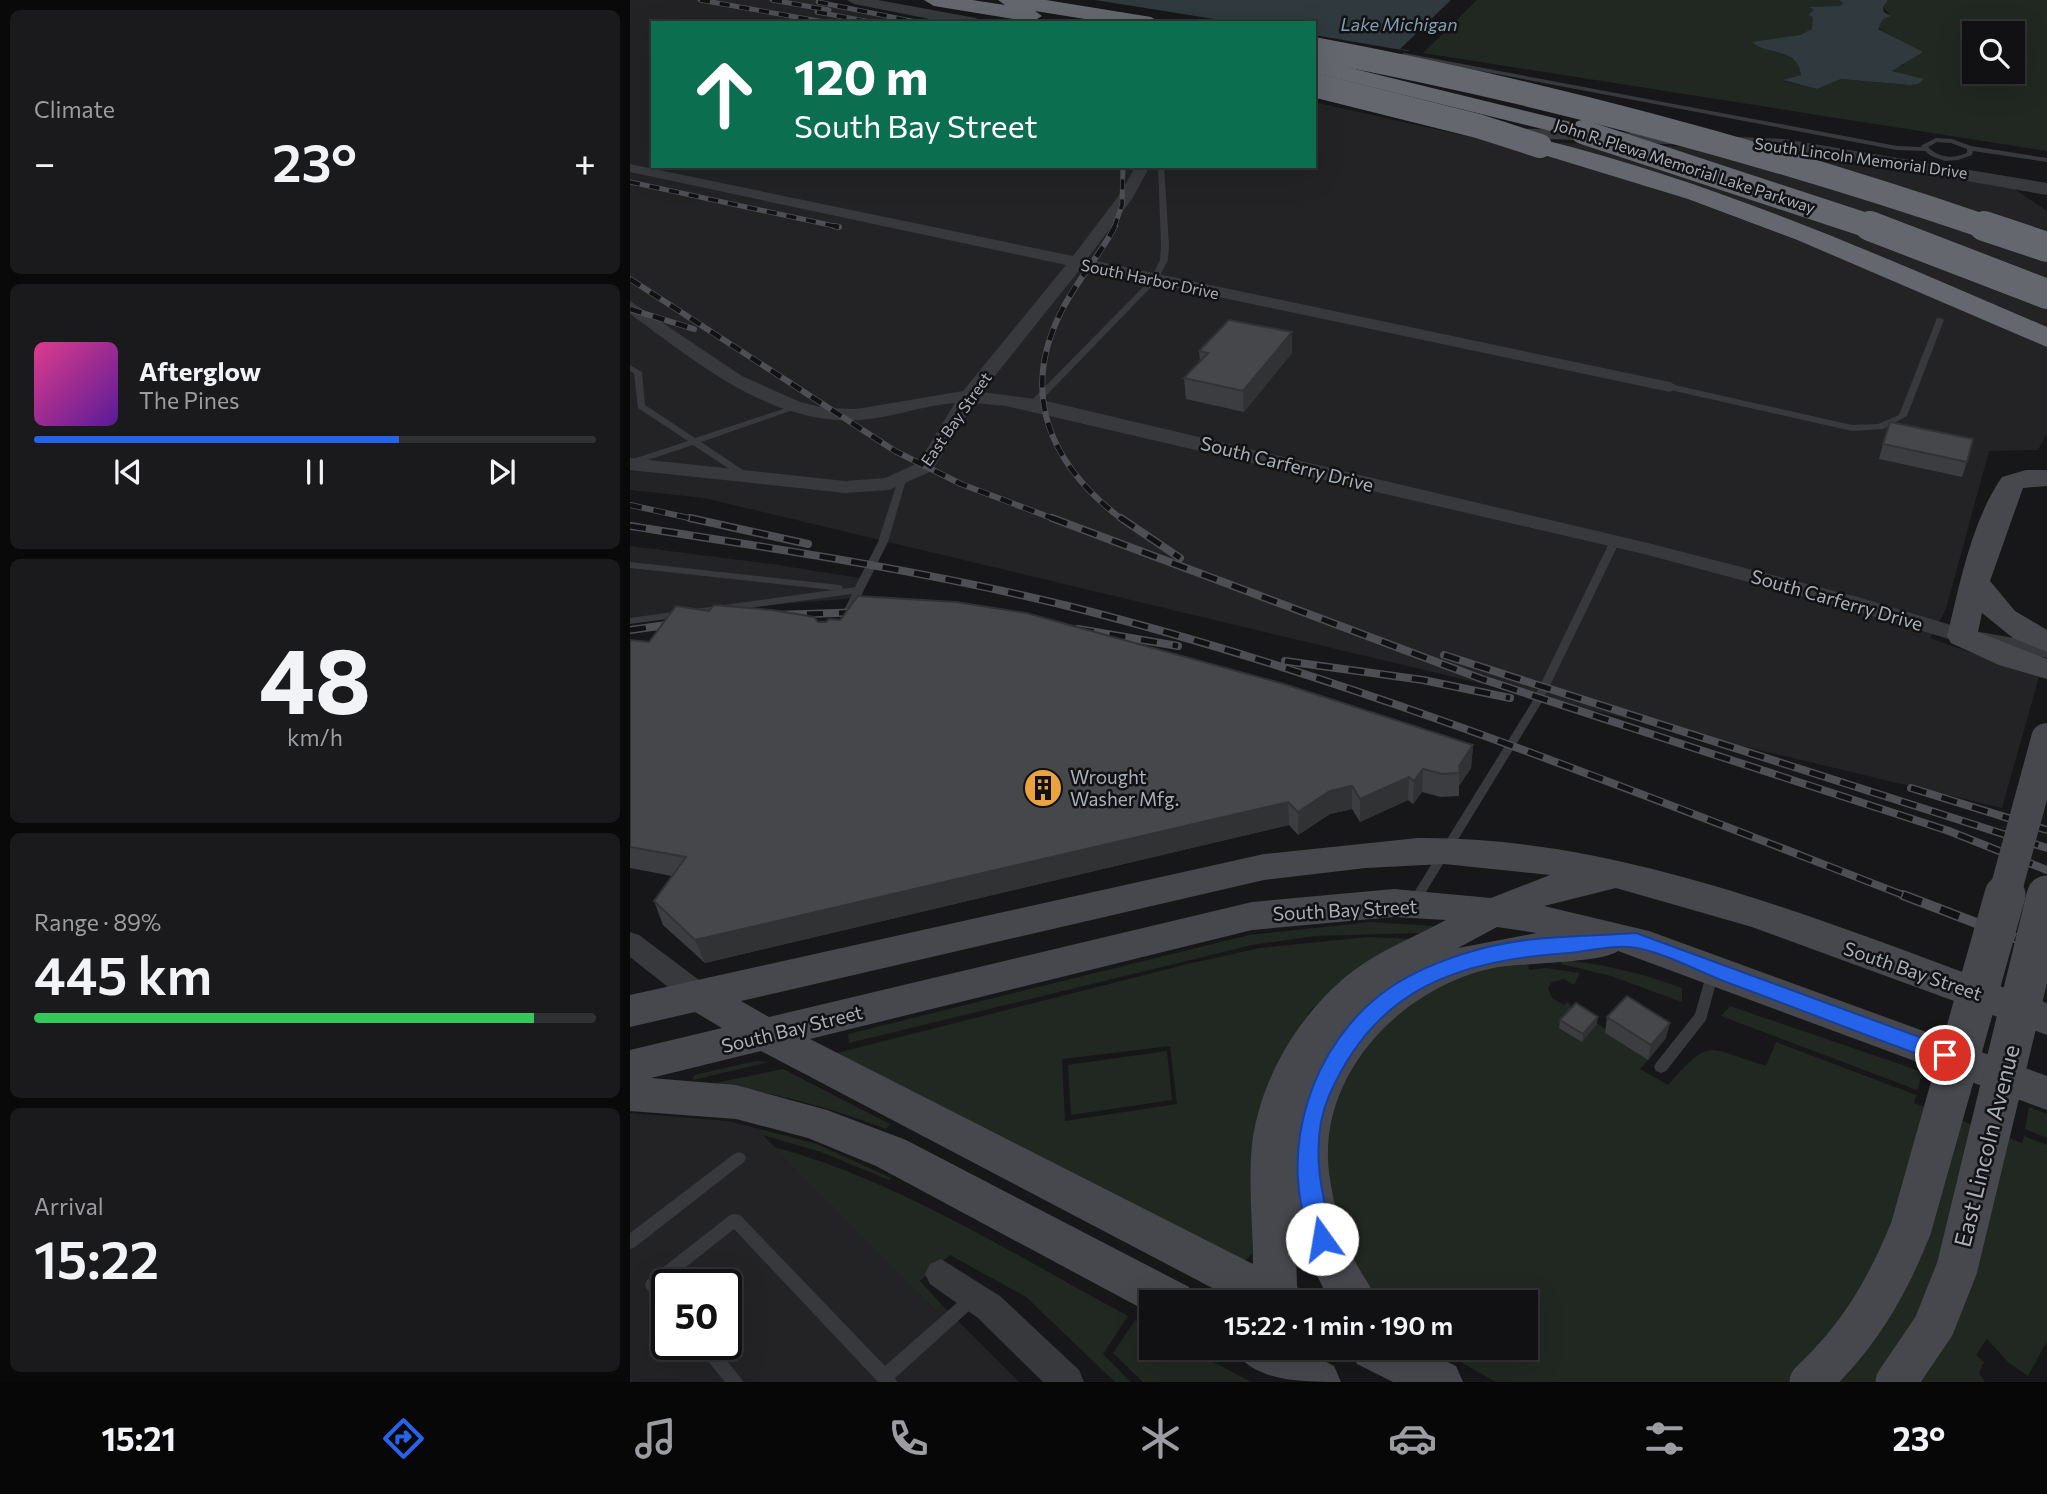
<!DOCTYPE html>
<meta charset="utf-8">
<style>
:root{--surface:#111113;--page:#1a1a1c;--text:#f1f3f6;--muted:#9c9da0;--line:#303133;--accent:#2563eb}
body{margin:0;font-family:Commissioner,sans-serif;background:var(--page);color:var(--text);height:100vh;display:flex;flex-direction:column;font-size:26px;white-space:nowrap}
*{box-sizing:border-box;margin:0}
p{font-size:23px;color:var(--muted)}
.icon{flex:none;width:38px;height:38px;fill:none;stroke:currentColor;stroke-width:2;stroke-linecap:round;stroke-linejoin:round}
.map{position:relative;flex:1;overflow:hidden}
.side{display:flex;flex-direction:column;gap:10px;padding:10px;background:#09090a;width:630px}
.side>*{flex:none}
.banner{position:absolute;left:21px;top:21px;width:665px;height:147px;border-radius:0px;box-shadow:0 7px 28px #0002,0 0 0 2px var(--line);background:#0b6e4f;color:#fff;overflow:hidden}
.buttons{position:absolute;left:1332px;top:21px;display:grid;gap:14px}
.buttons a{display:grid;place-items:center;width:63px;height:63px;border-radius:0px;background:var(--surface);box-shadow:0 7px 28px #0002,0 0 0 2px var(--line);font-size:35px}
.speed{position:absolute;left:21px;top:1269px;display:flex;gap:14px;font-size:35px;font-weight:700;text-align:center}
.speed>*{display:grid;place-content:center;width:91px;height:91px;border-radius:50%;background:var(--surface);box-shadow:0 7px 28px #0002,0 0 0 2px var(--line);line-height:1}
.speed .limit{border:4px solid #111;border-radius:10px;background:#fff;color:#111}
.pin{position:absolute;display:grid;place-items:center;width:60px;height:60px;color:#fff;margin:-30px;border:4px solid #fff;border-radius:50%;box-shadow:0 2px 7px #0007}
.me{position:absolute;width:77px;margin:-38px;rotate:347deg;stroke-linejoin:round;filter:drop-shadow(0 0 5px #0008)}
.turn{display:flex;align-items:center;gap:24px;height:147px;padding:0 28px;font-size:32px}
.turn .icon{width:91px;height:91px;stroke-width:2.5}
.turn b{display:block;font-size:49px;line-height:60px}
.big{font-size:52px;font-weight:600;line-height:1.1}
.side .widget{flex:1;display:flex;flex-direction:column;justify-content:center;gap:10px;min-width:0;padding:0 24px;border-radius:10px;background:var(--page)}
.side .dial{align-items:center;gap:0}
.dial b{font-size:91px;line-height:1}
.song{display:flex;align-items:center;gap:21px}
.cover{width:84px;height:84px;border-radius:10px;background:linear-gradient(135deg,hsl(330 70% 55%),hsl(270 70% 35%))}
.played{height:7px;border-radius:4px;background:linear-gradient(90deg,var(--accent) 65%,var(--line) 65%)}
.keys{display:flex;justify-content:space-around;direction:ltr}
.heat{display:flex;justify-content:space-between;align-items:center;font-size:38px;direction:ltr}
.charge{height:10px;border-radius:5px;background:linear-gradient(90deg,#34c759 89%,var(--line) 0)}
.trip{position:absolute;left:509px;top:1290px;width:399px;height:70px;border-radius:0px;background:var(--surface);box-shadow:0 7px 28px #0002,0 0 0 2px var(--line);font-weight:600;line-height:70px;text-align:center}
.menu{display:flex;height:112px;justify-content:space-around;align-items:center;background:#070708;color:var(--muted)}
.menu .icon{width:49px;height:49px}
.menu .current{color:var(--accent)}
.menu b{font-size:32px;color:var(--text)}
main{display:flex;flex:1;min-height:0}
.map>svg:first-child{display:block}
</style>
<main>
<section class="side">
<div class="widget"><p>Climate</p>
<div class="heat"><a>−</a><b class="big">23°</b><a>+</a></div>
</div>
<div class="widget">
<div class="song"><i class="cover"></i><div><b>Afterglow</b><p>The Pines</p></div></div>
<div class="played"></div>
<div class="keys"><svg class="icon" aria-label="previous" viewBox="0 0 24 24"><path d="M18 5L8 12l10 7zM5 5v14"/></svg><svg class="icon" aria-label="pause" viewBox="0 0 24 24"><path d="M8 5v14M16 5v14"/></svg><svg class="icon" aria-label="next" viewBox="0 0 24 24"><path d="M6 5l10 7-10 7zM19 5v14"/></svg></div>
</div>
<div class="widget dial"><b>48</b><p>km/h</p></div>
<div class="widget"><p>Range · 89%</p><b class="big">445 km</b><div class="charge"></div></div>
<div class="widget"><p>Arrival</p><b class="big">15:22</b></div>
</section>
<div class="map">
<svg width="1417" height="1382" viewBox="0 0 1417 1382">
<rect width="100%" height="100%" fill="#171719"/>
<g fill="#232326" fill-rule="evenodd">
<polygon points="0,0 192,0 302,23 23,23 23,166 684,166 684,102 831,135 934,143 1145,149 1383,188 1417,211 1417,433 1408,450 1359,451 1316,609 1300,638 1409,677 1372,808 74,498 0,490"/>
<polygon points="0,546 142,564 235,579 225,598 55,612 0,621"/>
<path d="M0 1113 98 1121 126 1128 306 1311 312 1305 389 1382H0ZM37 1284H96V1344H37Z"/>
</g>
<g fill="#212821" fill-rule="evenodd">
<path d="M847 0H1209L1213 3 1210 6 1185 10 1179 15 1184 16 1182 30 1170 35 1123 43C1141 51 1167 49 1171 75L1154 81 1187 89 1211 79 1279 85 1288 77 1274 76 1261 69 1274 65 1284 48 1248 28 1253 19 1260 15 1253 7 1258 0H1417V151L793 53ZM1344 33H1382V72H1344Z"/>
<polygon points="740,922 804,926 791,933 684,936 622,945 219,1043 218,1034 619,935"/>
<path d="M738 937 781 939 708 984 681 1010 663 1038 626 1142 622 1254 614 1261 207 1053 558 964 630 948ZM540 1046 547 1104 435 1121 432 1059Z"/>
<path d="M932 960C974 964 1011 973 1052 988V1002L981 976 931 964Z"/>
<path d="M898 961 899 970 916 968 950 973 944 985 934 979 922 982 918 988 922 998 934 1005 938 1002 945 1010 977 1030 975 1033 1018 1060 1010 1069 1038 1085C1081 1036 1076 1048 1136 1066L1146 1042 1286 1095 1284 1103 1392 1143 1394 1136 1417 1145V1341L1398 1376 1379 1363 1357 1339 1346 1355 1354 1362 1349 1373 1355 1382H866L806 1348H896V1302H751C713 1264 694 1204 694 1151 694 1114 721 1057 745 1030 750 1023 759 1018 766 1013 809 981 845 969 898 961Z"/>
<polygon points="1100,1006 1293,1072 1287,1090 1091,1016"/>
<polygon points="537,1051 542,1100 441,1115 438,1065"/>
<polygon points="126,1061 139,1062 63,1080 64,1075"/>
<path d="M153 1069 260 1124 256 1129C199 1107 144 1093 85 1083Z"/>
<polygon points="1399,1107 1417,1114 1417,1138 1395,1129"/>
<polygon points="126,1128 187,1144 261,1178 259,1180 191,1152 133,1135"/>
<path d="M144 1147C270 1181 384 1255 498 1316L473 1354 501 1382H485L396 1297 320 1255 290 1281 312 1305 306 1311Z"/>
<polygon points="505,1320 521,1329 522,1348 557,1348 621,1382 513,1382 483,1353"/>
</g>
<g fill="#2f393e">
<polygon points="465,0 832,0 778,51 684,35 684,23 609,23"/>
<path d="M1209 0H1258L1253 7 1254 12 1261 16 1253 19 1248 29 1293 52 1262 71 1294 79 1288 84 1279 85 1211 79 1187 89 1153 80 1171 75C1167 46 1137 56 1122 42L1170 35 1182 29 1183 17 1178 15 1184 10 1179 7 1210 6 1213 3Z"/>
</g>
<polygon fill="#171719" points="821,0 835,0 783,51 770,49"/>
<g fill="none" stroke-linecap="round" stroke-linejoin="round">
<g fill="#38393d" fill-rule="evenodd">
<path d="M774 53 1267 146 1291 147 1292 145 1306 138 1322 139 1341 146 1417 158V162L1343 151 1342 155 1328 160 1315 161 1301 156 1295 151 1267 150 772 56V54ZM1307 142 1321 143 1337 149V153C1322 159 1309 158 1298 147Z"/>
<polygon points="528,166 534,166 539,245 538,260 527,281 406,406 400,406 400,402 520,280 530,260 531,245"/>
<polygon points="1307,318 1310,318 1314,320 1277,416 1253,429 1222,431 1040,390 1036,387 1040,384 1222,425 1248,424 1269,415"/>
<polygon points="0,365 12,372 15,405 65,438 162,406 165,405 169,408 71,442 119,474 120,476 119,478 113,478 63,445 0,466 0,460 58,441 8,408 4,373 0,371"/>
<polygon points="272,477 276,480 258,542 220,618 216,619 211,616 222,594 0,624 0,618 203,590 0,568 0,562 209,585 212,586 213,589 225,587 248,542 268,480"/>
<polygon points="985,538 990,541 912,702 788,905 784,907 780,905 778,902 780,899 902,702 980,541"/>
<polygon points="1083,967 1087,968 1089,972 1076,1020 1036,1071 1031,1073 1026,1071 1024,1067 1026,1063 1065,1014 1077,972 1079,968"/>
<polygon points="109,1152 114,1154 116,1158 114,1162 5,1247 0,1249 0,1233 104,1154"/>
<path d="M105 1214 110 1215 255 1366 338 1293 343 1291 348 1293 350 1298 348 1303 265 1378 267 1382H248L104 1229 32 1286 37 1291V1309C28 1305 19 1294 15 1285L17 1280 100 1215Z"/>
<polygon points="65,1344 83,1344 110,1377 113,1382 95,1382 68,1349"/>
</g>
<g fill="#38393d" fill-rule="evenodd">
<path d="M0 164 443 256 487 198 506 166H520L502 199 457 259 1040 382 1049 387 1040 392 451 268 352 392 412 400 1018 543 1228 597 1334 629 1417 644V658L1332 643 1212 607 1014 554 376 406 344 403 302 471 259 490 215 493 0 470V458L215 481 255 478 288 463 325 403C293 405 262 418 230 420 141 426 67 362 0 314V301L112 376 170 402 195 408 227 409 333 391 436 265 0 172Z"/>
<polygon points="0,932 9,935 77,986 81,994 77,1002 67,1005 57,1002 0,957"/>
<polygon points="311,1259 370,1296 449,1370 454,1382 413,1382 348,1318 300,1284 295,1274 300,1264"/>
</g>
<g fill="#38393d" fill-rule="evenodd">
<polygon points="217,0 248,0 346,18 353,23 320,23 224,4"/>
<polygon points="879,128 1154,139 1417,183 1417,195 1154,149 873,137 870,133"/>
</g>
<g fill="#46484d" fill-rule="evenodd">
<path d="M1396 470H1417V486L1393 488 1360 581 1385 611 1417 630V652L1383 638 1352 613 1348 632 1417 659V679L1369 665 1321 643 1317 636C1330 584 1341 522 1372 477Z"/>
<path d="M788 838C1003 836 1218 932 1417 1003V1035L1122 927 986 888 914 906 1019 931 1417 1076V1110L988 951C972 963 894 963 868 967 772 985 683 1077 700 1179 704 1205 710 1233 722 1256 730 1272 741 1286 748 1302H700L680 1261 665 1219 667 1286 675 1302H609L131 1051 21 1078 106 1085 197 1110 276 1140 559 1287 565 1302H522V1314L246 1166 178 1138 106 1119 0 1111V1050L92 1028 65 1012 0 1027V995L634 854ZM814 864 920 875 861 898 764 889 622 902 139 1017 111 1001 634 880 736 868ZM764 917 816 920C788 935 756 948 730 966 674 1005 630 1076 622 1145 618 1184 623 1225 623 1264L180 1039 622 930ZM867 927 907 933 828 948Z"/>
<path d="M603 1348H670L704 1366 711 1382C672 1382 622 1382 603 1348Z"/>
<polygon points="720,1348 789,1348 826,1366 833,1382 763,1382 727,1364"/>
</g>
<g fill="#64686e" fill-rule="evenodd">
<polygon points="294,0 342,0 375,5 368,0 416,0 521,17 531,23 480,23 405,11 412,16 402,22 304,6"/>
<polygon points="684,59 961,127 965,132 961,137 953,139 684,73"/>
<path d="M910 139C1086 182 1251 256 1417 327V347L1165 239 1058 199 901 151 898 146 901 141Z"/>
</g>
<defs>
<g id="rail-far3">
<polyline points="70,0 200,23"/>
<polyline points="142,0 199,10"/>
<polyline points="188,2 291,23"/>
<polyline points="187,12 246,23"/>
<polyline points="0,182 209,227"/>
<polyline points="484,228 492,205 493,166"/>
</g>
<g id="rail-far2">
<polyline points="204,226 209,227"/>
<path d="M485 226C470 256 446 281 431 312 389 395 421 466 493 520"/>
<polyline points="0,279 265,451 331,484 427,520"/>
<polyline points="0,309 64,329"/>
<polyline points="0,505 68,520"/>
</g>
<g id="rail-far1">
<polyline points="60,518 178,544"/>
<polyline points="422,518 852,679 1319,831 1417,870"/>
<polyline points="491,518 550,558"/>
<path d="M0 526C148 549 296 571 442 607 728 679 1003 791 1278 897"/>
<polyline points="145,615 236,612"/>
<polyline points="448,629 548,646"/>
<polyline points="0,630 51,623"/>
<polyline points="814,655 1417,848"/>
<polyline points="655,661 793,680 880,698"/>
<polyline points="1281,788 1417,830"/>
</g>
<polyline id="rail" points="1273,895 1417,950"/>
</defs>
<use href="#rail-far3" stroke="#4d4f54" stroke-width="5"/>
<use href="#rail-far2" stroke="#4d4f54" stroke-width="6"/>
<use href="#rail-far1" stroke="#4d4f54" stroke-width="8"/>
<use href="#rail" stroke="#4d4f54" stroke-width="10"/>
<use href="#rail-far3" stroke="#121214" stroke-width="3.5" stroke-dasharray="10" stroke-linecap="butt"/>
<use href="#rail-far2" stroke="#121214" stroke-width="4.5" stroke-dasharray="12" stroke-linecap="butt"/>
<use href="#rail-far1" stroke="#121214" stroke-width="5" stroke-dasharray="16" stroke-linecap="butt"/>
<use href="#rail" stroke="#121214" stroke-width="7" stroke-dasharray="20" stroke-linecap="butt"/>
<polyline stroke="#46484d" stroke-width="32" points="1374,897 1417,739"/>
<g stroke="#46484d" stroke-width="41">
<path d="M1180 1382C1228 1338 1257 1288 1281 1228L1375 895"/>
<polyline points="1266,1382 1304,1326 1327,1268 1417,896"/>
</g>
<g stroke="#64686e" stroke-width="24">
<path d="M684 49C914 92 1138 153 1359 228"/>
<polyline points="684,85 848,126 910,146"/>
<polyline points="953,132 1245,228"/>
</g>
<g stroke="#64686e" stroke-width="30">
<polyline points="1240,226 1417,294"/>
<polyline points="1354,226 1417,247"/>
</g>
</g>
<g fill="#3c3d40">
<polygon points="569,351 662,353 614,412 556,399 554,378 570,361"/>
<polygon points="1253,444 1337,462 1332,477 1249,459"/>
<polygon points="79,611 188,622 843,745 841,768 829,786 829,796 811,797 792,792 783,804 778,800 730,822 722,809 700,814 668,835 659,825 75,963 33,925 24,901 42,876 0,868 0,640 19,642"/>
<polygon points="977,1017 1036,1038 1018,1060 975,1033"/>
<polygon points="930,1020 967,1024 952,1042 929,1028"/>
</g>
<g fill="#313234">
<polygon points="662,332 662,353 614,412 613,391"/>
<polygon points="843,745 841,768 829,786 830,773 829,766"/>
<polygon points="793,769 792,792 783,804 784,781"/>
<polygon points="779,777 778,800 730,822 730,799"/>
<polygon points="722,786 722,809 700,814 668,835 668,812 700,791"/>
<polygon points="658,802 659,825 75,963 65,940"/>
<polygon points="968,1017 967,1024 952,1042 953,1034"/>
<polygon points="1040,1023 1036,1038 1018,1060 1021,1045"/>
</g>
<g fill="#46474b" stroke="#313234" stroke-width="2">
<polygon points="599,320 662,332 613,391 554,378 578,353 569,351"/>
<polygon points="1260,422 1343,439 1337,462 1253,444"/>
<polygon points="228,596 326,602 396,613 654,684 843,745 829,766 830,773 812,774 793,769 784,781 779,777 730,799 722,786 700,791 668,812 658,802 65,940 24,901 56,857 0,847 0,640 19,642 46,606 79,611 84,605 142,610 184,617 188,622 196,622 199,619 210,620"/>
<polygon points="997,996 1040,1023 1021,1045 977,1017"/>
<polygon points="946,1003 968,1017 953,1034 930,1020"/>
</g>
<path fill="#2563eb" stroke="#184099" stroke-width="2" d="M1006 933 1322 1049 1325 1055 1322 1061 1315 1064C1242 1038 1169 1009 1096 982 1068 971 1037 954 1007 948 986 944 959 951 938 953 828 961 746 987 699 1096 685 1128 687 1167 694 1200 697 1214 706 1233 700 1246L692 1249 684 1246C644 1156 680 1042 761 987 785 971 815 959 843 951 894 935 953 937 1006 933Z"/>
<defs>
<symbol id="building-disc" viewBox="-11 -11 22 22"><circle r="9.5" fill="#eaa33e" stroke="#121214"/><path d="M-4-6H4V6H1V3H-1V6H-4ZM-2.5-4.3h1.7v1.8h-1.7ZM.8-4.3h1.7v1.8H.8ZM-2.5-1h1.7V.8h-1.7ZM.8-1h1.7V.8H.8Z" fill="#111"/></symbol>
</defs>
<g fill-rule="evenodd">
<use href="#building-disc" x="391" y="766" width="44" height="44"/>
</g>
<g text-anchor="middle" stroke-width="5" stroke-linejoin="round" paint-order="stroke">
<g font-size="16" fill="#a9afb8" stroke="#121214">
<text transform="translate(1231 158) rotate(8)" y="6">South Lincoln Memorial Drive</text>
<text transform="translate(1055 166) rotate(18)" y="6">John R. Plewa Memorial Lake Parkway</text>
<text transform="translate(520 279) rotate(12)" y="6">South Harbor Drive</text>
<text transform="translate(326 419) rotate(-55)" y="6">East Bay Street</text>
</g>
<g font-size="18" font-style="italic" fill="#829fb1" stroke="#121214">
<text x="769" y="31">Lake Michigan</text>
</g>
<g font-size="19" fill="#a9afb8" stroke="#121214">
<text transform="translate(657 464) rotate(14)" y="7">South Carferry Drive</text>
<text transform="translate(1207 600) rotate(16)" y="7">South Carferry Drive</text>
<text transform="translate(715 910) rotate(-3)" y="7">South Bay Street</text>
<text transform="translate(1283 971) rotate(19)" y="7">South Bay Street</text>
<text transform="translate(162 1029) rotate(-14)" y="7">South Bay Street</text>
</g>
<g font-size="19" fill="#a9afb8" stroke="#121214" text-anchor="start">
<text x="440" y="784">Wrought<tspan x="440" dy="22">Washer Mfg.</tspan></text>
</g>
<g font-size="23" fill="#a9afb8" stroke="#121214">
<text transform="translate(1357 1146) rotate(-76)" y="8">East Lincoln Avenue</text>
</g>
</g>
</svg>
<div class="buttons">
<a><svg class="icon" aria-label="search" viewBox="0 0 24 24"><circle cx="10" cy="10" r="6"/><path d="M15 15l6 6"/></svg></a>
</div>
<div class="speed"><div class="limit">50</div></div>
<div class="pin" style="left:1315px;top:1055px;background:#d93025"><svg class="icon" aria-label="arrive" viewBox="0 0 24 24"><path d="M6 21V4h12l-3 4 3 4H6"/></svg></div>
<svg class="me" style="left:692px;top:1239px" viewBox="-20 -20 40 40"><circle r="19" fill="#fff"/><path d="M0-13L10 11 0 6-10 11z" fill="#2563eb"/></svg>
<div class="trip">15:22 · 1 min · 190 m</div>
<div class="banner">
<div class="turn"><svg class="icon" aria-label="ahead" viewBox="0 0 24 24"><path d="M12 20V5M6 11l6-6 6 6"/></svg><div><b>120 m</b>South Bay Street</div></div>
</div>
</div>
</main>
<nav class="menu">
<b>15:21</b>
<svg class="icon current" aria-label="directions" viewBox="0 0 24 24"><path d="M12 3l9 9-9 9-9-9zM9 14v-3h6M13 9l2 2-2 2"/></svg>
<svg class="icon" aria-label="music" viewBox="0 0 24 24"><path d="M9 18V5l10-2v13"/><circle cx="6" cy="18" r="3"/><circle cx="16" cy="16" r="3"/></svg>
<svg class="icon" aria-label="phone" viewBox="0 0 24 24"><path d="M5 4h4l2 5-3 2q2 4 5 5l2-3 5 2v4C11 20 4 13 5 4z"/></svg>
<svg class="icon" aria-label="climate" viewBox="0 0 24 24"><path d="M12 3v18M4 7l16 10M4 17L20 7"/></svg>
<svg class="icon" aria-label="car" viewBox="0 0 24 24"><path d="M5 17H2v-5l4-1 3-4h7l3 4 3 1v5h-3M9 17h6M6 11h13"/><circle cx="7" cy="17" r="2"/><circle cx="17" cy="17" r="2"/></svg>
<svg class="icon" aria-label="filters" viewBox="0 0 24 24"><path d="M4 7h16M4 17h16"/><circle cx="9" cy="7" r="2"/><circle cx="15" cy="17" r="2"/></svg>
<b>23°</b>
</nav>
